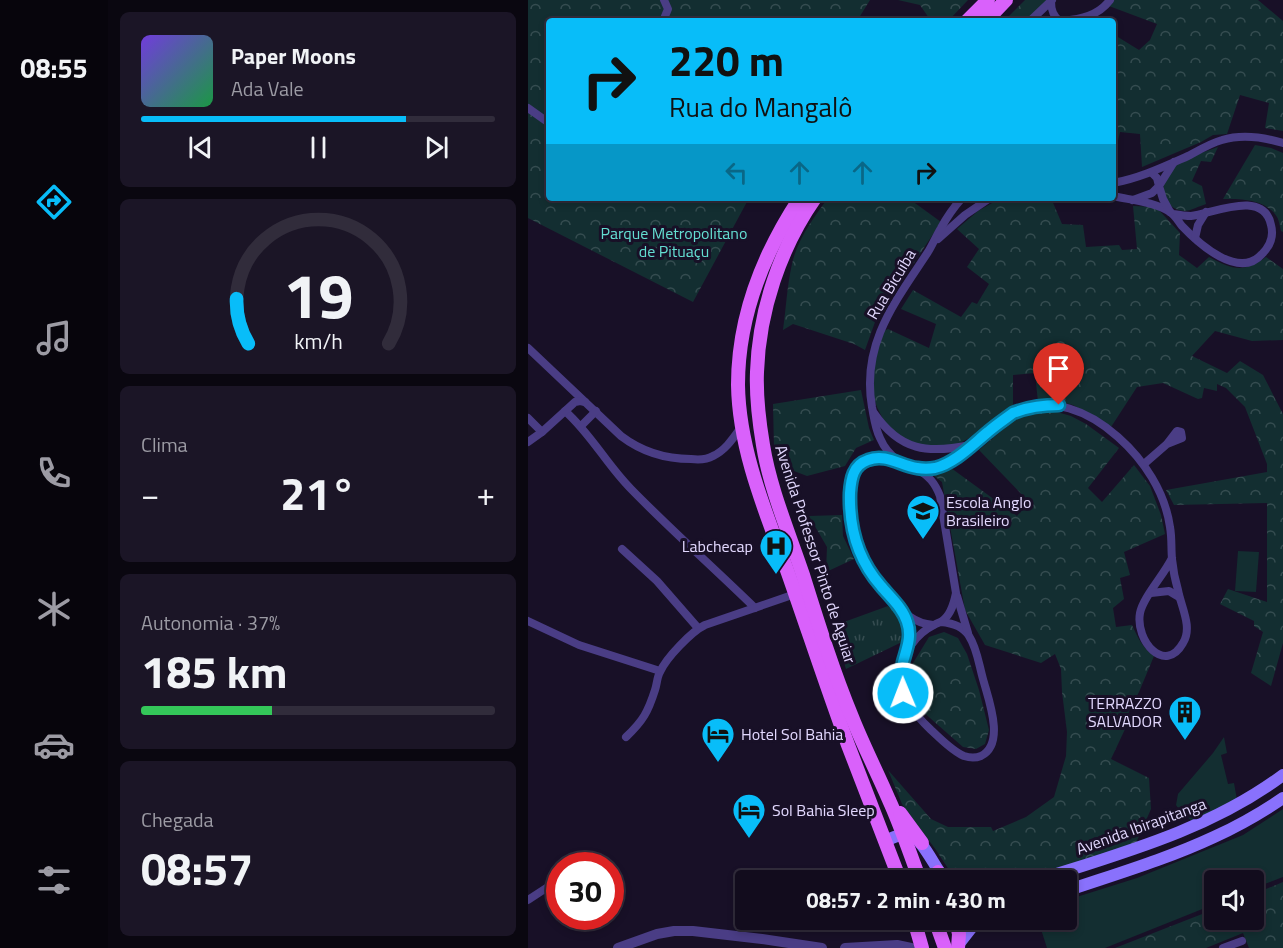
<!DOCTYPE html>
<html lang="pt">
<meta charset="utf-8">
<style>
:root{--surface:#120c1d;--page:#1b1526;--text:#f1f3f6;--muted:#9c9ba4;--line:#312c3b;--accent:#08bdf9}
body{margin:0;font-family:"Titillium Web",sans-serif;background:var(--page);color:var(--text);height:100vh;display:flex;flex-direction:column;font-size:22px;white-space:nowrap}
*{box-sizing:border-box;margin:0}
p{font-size:20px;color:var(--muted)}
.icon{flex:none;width:33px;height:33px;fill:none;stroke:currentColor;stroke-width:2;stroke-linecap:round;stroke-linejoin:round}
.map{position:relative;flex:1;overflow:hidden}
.sheet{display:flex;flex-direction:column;gap:12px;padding:12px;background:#0a0710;width:420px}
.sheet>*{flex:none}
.guide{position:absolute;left:18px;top:18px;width:570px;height:183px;border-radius:6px;box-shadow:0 3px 9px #0003,0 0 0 2px var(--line);background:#08bdf9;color:#111;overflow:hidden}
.controls{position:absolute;left:676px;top:870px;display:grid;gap:12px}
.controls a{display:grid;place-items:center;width:60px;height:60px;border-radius:6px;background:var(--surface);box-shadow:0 3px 9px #0003,0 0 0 2px var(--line);font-size:30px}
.speed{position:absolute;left:18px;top:852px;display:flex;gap:12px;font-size:30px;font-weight:700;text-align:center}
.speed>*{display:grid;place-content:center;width:78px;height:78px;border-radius:50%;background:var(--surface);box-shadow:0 3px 9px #0003,0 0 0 2px var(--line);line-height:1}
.speed .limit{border:9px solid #d22;background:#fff;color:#111}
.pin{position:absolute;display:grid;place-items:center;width:51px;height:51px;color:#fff;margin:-62px -26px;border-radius:50% 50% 50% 0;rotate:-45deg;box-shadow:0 0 6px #0007}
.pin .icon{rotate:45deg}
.me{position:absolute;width:66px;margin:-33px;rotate:359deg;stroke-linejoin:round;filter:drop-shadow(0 0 4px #0008)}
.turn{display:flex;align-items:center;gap:21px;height:126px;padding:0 24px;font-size:27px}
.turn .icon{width:78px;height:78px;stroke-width:2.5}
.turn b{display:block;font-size:42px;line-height:51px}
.lanes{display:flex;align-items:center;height:57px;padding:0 24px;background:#0003;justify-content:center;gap:30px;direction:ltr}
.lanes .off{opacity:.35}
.big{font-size:45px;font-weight:700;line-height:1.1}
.sheet .card{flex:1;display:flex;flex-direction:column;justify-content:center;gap:9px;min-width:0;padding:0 21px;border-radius:9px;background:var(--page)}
.sheet .dial{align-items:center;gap:0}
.dial svg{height:156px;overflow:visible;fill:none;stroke:var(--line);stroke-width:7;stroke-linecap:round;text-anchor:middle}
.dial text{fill:var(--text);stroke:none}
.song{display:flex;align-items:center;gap:18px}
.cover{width:72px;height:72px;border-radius:9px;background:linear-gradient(135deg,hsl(260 70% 55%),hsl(140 70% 35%))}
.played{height:6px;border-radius:3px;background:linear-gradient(90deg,var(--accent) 75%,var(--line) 75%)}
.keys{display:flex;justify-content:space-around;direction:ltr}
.heat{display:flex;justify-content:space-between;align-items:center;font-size:33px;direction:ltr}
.charge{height:9px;border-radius:4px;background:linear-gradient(90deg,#34c759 37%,var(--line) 0)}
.trip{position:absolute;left:207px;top:870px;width:342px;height:60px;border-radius:6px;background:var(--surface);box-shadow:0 3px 9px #0003,0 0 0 2px var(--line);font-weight:700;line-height:60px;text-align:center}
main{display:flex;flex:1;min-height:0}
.tabs{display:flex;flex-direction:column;width:108px;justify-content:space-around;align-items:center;background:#07050c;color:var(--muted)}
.tabs .icon{width:42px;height:42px}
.tabs .current{color:var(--accent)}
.tabs b{font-size:27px;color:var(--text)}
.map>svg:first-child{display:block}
</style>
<main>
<nav class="tabs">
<b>08:55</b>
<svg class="icon current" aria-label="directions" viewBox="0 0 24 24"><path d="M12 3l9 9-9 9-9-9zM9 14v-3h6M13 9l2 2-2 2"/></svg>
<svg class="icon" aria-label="music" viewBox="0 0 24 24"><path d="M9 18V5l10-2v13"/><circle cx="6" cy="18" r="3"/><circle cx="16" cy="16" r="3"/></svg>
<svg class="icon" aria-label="phone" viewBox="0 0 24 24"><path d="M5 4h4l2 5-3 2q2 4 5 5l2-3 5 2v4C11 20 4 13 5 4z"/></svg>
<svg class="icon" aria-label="climate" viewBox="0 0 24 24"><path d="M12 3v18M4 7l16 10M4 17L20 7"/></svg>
<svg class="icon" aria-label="car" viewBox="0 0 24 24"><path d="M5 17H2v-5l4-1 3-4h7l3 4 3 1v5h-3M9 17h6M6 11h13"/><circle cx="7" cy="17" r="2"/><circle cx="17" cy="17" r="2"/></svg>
<svg class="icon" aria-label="filters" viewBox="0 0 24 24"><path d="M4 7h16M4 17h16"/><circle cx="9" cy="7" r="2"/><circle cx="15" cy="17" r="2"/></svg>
</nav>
<section class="sheet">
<div class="card">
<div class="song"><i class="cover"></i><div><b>Paper Moons</b><p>Ada Vale</p></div></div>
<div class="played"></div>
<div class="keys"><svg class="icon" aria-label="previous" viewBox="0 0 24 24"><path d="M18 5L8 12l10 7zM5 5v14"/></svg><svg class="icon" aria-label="pause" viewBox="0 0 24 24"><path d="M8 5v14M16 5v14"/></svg><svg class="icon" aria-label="next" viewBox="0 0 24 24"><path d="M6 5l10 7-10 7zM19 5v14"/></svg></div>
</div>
<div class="card dial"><svg viewBox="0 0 100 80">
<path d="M14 69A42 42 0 1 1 86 69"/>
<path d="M14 69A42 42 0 0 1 8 46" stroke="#08bdf9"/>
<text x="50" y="56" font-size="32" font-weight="700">19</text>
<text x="50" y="72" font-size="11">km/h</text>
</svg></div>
<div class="card"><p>Clima</p>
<div class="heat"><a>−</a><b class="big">21°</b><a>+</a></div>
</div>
<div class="card"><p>Autonomia · 37%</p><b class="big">185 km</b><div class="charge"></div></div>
<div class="card"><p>Chegada</p><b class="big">08:57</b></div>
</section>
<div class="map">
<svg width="755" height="948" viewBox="0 0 755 948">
<defs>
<pattern id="grass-tufts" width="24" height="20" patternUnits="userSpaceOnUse" patternTransform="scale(1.5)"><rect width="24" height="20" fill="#132e31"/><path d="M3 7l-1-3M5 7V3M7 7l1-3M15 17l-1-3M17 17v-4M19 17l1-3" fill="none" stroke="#354c50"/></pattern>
<pattern id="forest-crowns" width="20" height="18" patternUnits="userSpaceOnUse" patternTransform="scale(1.5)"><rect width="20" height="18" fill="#132e31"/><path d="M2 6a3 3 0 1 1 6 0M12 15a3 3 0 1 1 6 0" fill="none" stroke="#354c50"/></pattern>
</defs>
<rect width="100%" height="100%" fill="#181027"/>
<polygon fill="url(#grass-tufts)" points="360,606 373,618 374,642 318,669 305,626"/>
<g fill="url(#forest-crowns)">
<polygon points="0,0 342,0 329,21 21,21 21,198 221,198 165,302 0,218"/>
<polygon points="370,0 440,0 420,21 403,21 392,5"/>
<polygon points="497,0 521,0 498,21 476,21"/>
<polygon points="584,0 730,0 755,21 755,131 737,128 741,103 712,95 699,134 685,135 673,142 614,167 612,134 592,132 585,162 585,34 611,50 622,40 629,24 581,6"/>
<path d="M727 145 743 148 755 153V232L753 231C752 227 751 220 749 217 738 199 713 199 695 199Z"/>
<path d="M690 147 683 162 673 161 664 181 674 186 678 204C671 206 663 211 656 211 632 209 630 178 646 165 654 159 679 151 690 147Z"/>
<path d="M300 198H380L413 222 347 322 337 350 326 344 265 324 255 330C258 309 259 286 264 264 269 240 286 217 300 198Z"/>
<path d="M473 198H523L534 224 555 225 558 247 591 245 594 250 609 249 605 206 628 207 652 233 651 255 669 268 681 257C705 270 715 273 738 257L755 269V340L724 341 687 331 664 356 699 373 712 361 735 375 755 414V643L743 686 723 673 735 632 726 626V621L692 604 700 589 739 602V503L646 505 638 490 739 472V464L717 407 698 388 689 384V391L676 388 674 398 670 399 635 383 609 387 583 427 545 405 526 400 510 402 507 373 485 375V413L427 446H387L371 437 357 423 349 407 339 379 350 334 360 329 401 348 408 324 373 309 385 290 433 317 444 302 449 304 461 284 439 267 451 249 429 229 450 211Z"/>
<polygon points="333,390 341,428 346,440 328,448 317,466 279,476 253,466 246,448 245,404"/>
<path d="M508 406 543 416 558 424 591 448 560 488 574 502 606 465 622 486 633 515 637 534 596 552 602 575 592 578 596 599 585 608 588 627 604 625C610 638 614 647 626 656L611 692 601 711 598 727 583 759 621 778 623 809 608 843 493 880H429L427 879 408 850 374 804 360 770 403 819 420 827H463L465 831 498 817 526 797 538 756 539 732 534 692 533 669 527 654 513 663 457 645 437 610 414 482 405 475 423 468 489 516 501 502 451 450 486 420Z"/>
<polygon points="314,515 315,536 326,559 298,572 299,547 281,516"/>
<polygon points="416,632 430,638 439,654 451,690 461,730 457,744 448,749 435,747 394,711 382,697 380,686 382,668 401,637"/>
<polygon points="755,882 755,948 721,948 715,933 678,948 587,948 687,909 687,920 726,920 726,894"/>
</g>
<g fill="#132e31">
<polygon points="710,551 731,552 728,592 707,591"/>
<polygon points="696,737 699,753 693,755 700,784 706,783 709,800 665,821 655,815 648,805 650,794 685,753"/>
<polygon points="755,809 755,877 726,888 726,880 687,880 687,904 577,948 519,948 510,920 538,920 539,900 609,878 715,835"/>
</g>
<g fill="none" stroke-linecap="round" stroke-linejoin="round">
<g stroke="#4a3d85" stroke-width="8">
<path d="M523 1C523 10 525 16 532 21"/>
<polyline points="135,21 140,9 136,0"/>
<polyline points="502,21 524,0"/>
<path d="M534 21C553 19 570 16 582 0"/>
<polyline points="0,108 21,123"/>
<path d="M585 183C612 178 635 167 660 156 671 150 683 143 694 140 714 134 735 137 755 143"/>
<path d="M585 196C602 200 627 202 642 212 647 215 650 221 654 226 671 244 711 280 734 254 742 246 746 236 743 225 736 189 686 213 663 216 657 216 651 215 645 214"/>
<path d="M434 198C426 207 419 217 413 228 408 236 405 244 400 252 367 302 333 344 344 407 346 417 347 428 352 438 360 457 377 468 398 468 414 468 427 458 439 449 455 438 469 422 486 413 523 394 562 412 590 437 616 460 637 492 642 527 644 538 643 548 644 559 645 569 647 580 650 590 653 607 665 627 655 643 637 675 607 641 612 613 615 597 636 575 644 558"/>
<polyline points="605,200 624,193 631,186 629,178 624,173"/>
<polyline points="642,212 635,199 631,186 646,162"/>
<polyline points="667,238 670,225 678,212"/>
<polyline points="410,239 437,215 462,198"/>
<path d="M0 348 93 436C114 452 136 459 163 459 171 460 178 460 185 456 198 450 206 437 214 426"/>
<path d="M37 411C63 434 79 465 103 489 143 530 186 568 227 608"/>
<path d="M346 413C372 451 400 454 442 445"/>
<polyline points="0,418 14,432"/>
<polyline points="53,426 68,411"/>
<polyline points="0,442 14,432 47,402 52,401 57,402"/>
<path d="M370 462C334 451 323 465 322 500 322 518 324 534 331 550 338 568 349 581 361 595 375 611 383 623 405 625"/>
<polyline points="616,464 639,444 649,431 653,432 654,438 639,444"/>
<path d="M389 469C401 476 407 483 412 496L428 593C426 603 423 615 414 621 411 623 409 623 406 625 388 634 375 652 374 672 372 697 386 714 403 730 413 739 424 751 436 756 442 758 448 758 453 756 478 744 460 698 455 679 451 665 449 648 441 636 435 626 424 623 413 622"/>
<polyline points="94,549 129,581 170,628"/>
<polyline points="623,593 641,591 651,597"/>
<polyline points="429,596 440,633"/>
<polyline points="376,612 381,630 380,649"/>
<polyline points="0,621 51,645 132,671"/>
<path d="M98 737C115 721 120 712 127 690 129 684 129 677 132 672 138 658 164 631 177 625L267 594"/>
<polyline points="51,866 56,862"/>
<polyline points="0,900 32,879"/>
<polyline points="695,948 714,941"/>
</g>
<g stroke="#4a3d85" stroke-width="10">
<polyline points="90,948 129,934 146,931 165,931 234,939 294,948"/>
<polyline points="317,948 369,945 383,948"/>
</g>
<g stroke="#8971fc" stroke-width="12">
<path d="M357 841C364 838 373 833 380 834 394 836 406 867 416 878"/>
<path d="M510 880C594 853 683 829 755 775"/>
<path d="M538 891C588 874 639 859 686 837 710 826 733 813 755 798"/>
<polyline points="430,945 444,927 457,920"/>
</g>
<g stroke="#d961fb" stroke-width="14">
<polyline points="439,21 460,0"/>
<polyline points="458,21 478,0"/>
<path d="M272 198C235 254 210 318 210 385 211 450 238 513 260 573 280 630 299 688 320 745 337 790 355 835 372 880"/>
<path d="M287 198C252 248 231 311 229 372 228 396 231 421 235 445 242 489 261 533 275 575 290 623 305 671 324 717 335 745 349 772 361 800 373 826 382 854 392 880"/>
<polyline points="372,813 394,843"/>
<polyline points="410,872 413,880"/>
<polyline points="386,920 394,948"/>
<polyline points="407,920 417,948"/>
<polyline points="428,920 431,934 430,948"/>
</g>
</g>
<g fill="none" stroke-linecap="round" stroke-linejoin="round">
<defs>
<path id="route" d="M375 693C374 683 373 672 375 662 379 648 384 636 379 622 375 608 362 597 353 586 330 560 321 527 322 493 323 479 325 465 340 460 358 453 373 466 389 468 395 469 401 469 407 468 427 463 444 445 460 432 468 425 477 419 485 413 500 407 514 405 531 405"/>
</defs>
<use href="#route" stroke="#057ba2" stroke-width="15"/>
<use href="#route" stroke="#08bdf9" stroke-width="10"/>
</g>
<defs>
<symbol id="school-pin" viewBox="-11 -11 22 30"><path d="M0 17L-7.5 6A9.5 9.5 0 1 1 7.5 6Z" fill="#08bdf9" stroke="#181027"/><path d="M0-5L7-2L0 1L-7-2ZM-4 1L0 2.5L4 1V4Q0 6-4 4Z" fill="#111"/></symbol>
<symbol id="hospital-pin" viewBox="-11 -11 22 30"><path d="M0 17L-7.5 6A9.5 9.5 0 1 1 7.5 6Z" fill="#08bdf9" stroke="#181027"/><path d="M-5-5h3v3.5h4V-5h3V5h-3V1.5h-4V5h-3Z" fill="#111"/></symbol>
<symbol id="building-pin" viewBox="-11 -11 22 30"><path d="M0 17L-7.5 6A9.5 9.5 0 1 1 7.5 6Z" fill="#08bdf9" stroke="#181027"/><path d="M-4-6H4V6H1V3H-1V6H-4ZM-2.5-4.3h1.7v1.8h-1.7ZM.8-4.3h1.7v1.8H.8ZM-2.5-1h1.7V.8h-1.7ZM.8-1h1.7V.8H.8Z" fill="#111"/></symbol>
<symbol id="hotel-pin" viewBox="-11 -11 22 30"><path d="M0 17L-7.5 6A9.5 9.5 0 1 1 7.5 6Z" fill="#08bdf9" stroke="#181027"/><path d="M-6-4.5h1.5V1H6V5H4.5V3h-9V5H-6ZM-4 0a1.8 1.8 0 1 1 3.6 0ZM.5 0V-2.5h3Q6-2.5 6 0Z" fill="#111"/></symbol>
</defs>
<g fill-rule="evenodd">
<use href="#school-pin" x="376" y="492" width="38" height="52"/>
<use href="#hospital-pin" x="229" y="527" width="38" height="52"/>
<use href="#building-pin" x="638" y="693" width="38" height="52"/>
<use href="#hotel-pin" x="171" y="715" width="38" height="52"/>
<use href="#hotel-pin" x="202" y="791" width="38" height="52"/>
</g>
<g text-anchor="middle" stroke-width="6" stroke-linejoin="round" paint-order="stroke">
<g font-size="16" fill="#64ded2" stroke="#181027">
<text x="146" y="239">Parque Metropolitano<tspan x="146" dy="18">de Pituaçu</tspan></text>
</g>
<g font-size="16" fill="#e2d8fe" stroke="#181027">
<text transform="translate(363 284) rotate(-59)" y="6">Rua Bicuíba</text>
<text transform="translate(288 554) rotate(72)" y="6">Avenida Professor Pinto de Aguiar</text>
<text transform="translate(613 826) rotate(-20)" y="6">Avenida Ibirapitanga</text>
</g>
<g font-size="16" fill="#e2d8fe" stroke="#181027" text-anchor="start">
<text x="418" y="508">Escola Anglo<tspan x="418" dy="18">Brasileiro</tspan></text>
<text x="225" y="552" text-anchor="end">Labchecap</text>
<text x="634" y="709" text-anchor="end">TERRAZZO<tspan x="634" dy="18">SALVADOR</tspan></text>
<text x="213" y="740">Hotel Sol Bahia</text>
<text x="244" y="816">Sol Bahia Sleep</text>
</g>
</g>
</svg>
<div class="controls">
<a><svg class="icon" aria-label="sound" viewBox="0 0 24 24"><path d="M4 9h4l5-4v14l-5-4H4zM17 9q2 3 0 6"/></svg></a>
</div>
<div class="speed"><div class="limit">30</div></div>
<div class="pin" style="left:531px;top:405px;background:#d93025"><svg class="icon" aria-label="arrive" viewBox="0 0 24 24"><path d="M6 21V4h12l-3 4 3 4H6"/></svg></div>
<svg class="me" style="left:375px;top:693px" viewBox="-20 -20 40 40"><circle r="17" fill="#08bdf9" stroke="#fff" stroke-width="3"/><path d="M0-11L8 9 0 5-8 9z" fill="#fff"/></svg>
<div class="trip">08:57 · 2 min · 430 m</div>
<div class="guide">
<div class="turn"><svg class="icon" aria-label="right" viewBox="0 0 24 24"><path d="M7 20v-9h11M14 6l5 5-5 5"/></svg><div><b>220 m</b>Rua do Mangalô</div></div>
<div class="lanes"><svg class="icon off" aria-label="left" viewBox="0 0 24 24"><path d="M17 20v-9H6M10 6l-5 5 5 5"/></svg><svg class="icon off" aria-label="ahead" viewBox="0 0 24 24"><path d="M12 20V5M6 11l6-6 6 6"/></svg><svg class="icon off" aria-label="ahead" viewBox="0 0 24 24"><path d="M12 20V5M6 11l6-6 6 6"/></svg><svg class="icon" aria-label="right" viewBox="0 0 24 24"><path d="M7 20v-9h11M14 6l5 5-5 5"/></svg></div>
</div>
</div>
</main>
